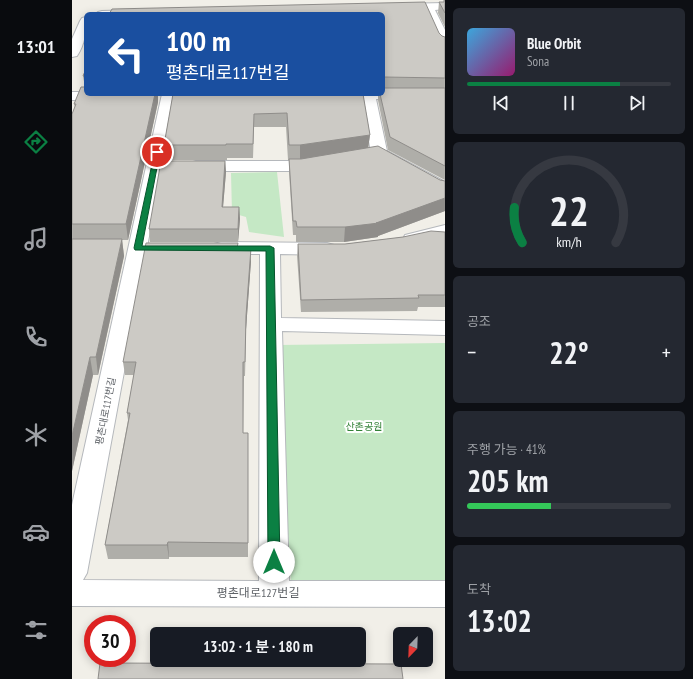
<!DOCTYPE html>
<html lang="ko">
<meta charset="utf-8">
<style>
:root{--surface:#171b24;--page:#242831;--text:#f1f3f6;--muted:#9ea1a6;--line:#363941;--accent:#0b8043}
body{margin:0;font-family:"PT Sans Narrow","Noto Sans KR",sans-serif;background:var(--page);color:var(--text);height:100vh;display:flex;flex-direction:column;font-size:15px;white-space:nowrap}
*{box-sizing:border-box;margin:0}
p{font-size:13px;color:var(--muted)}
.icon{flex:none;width:22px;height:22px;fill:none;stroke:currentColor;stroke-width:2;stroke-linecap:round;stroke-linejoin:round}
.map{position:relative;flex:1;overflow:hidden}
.side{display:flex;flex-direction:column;gap:8px;padding:8px;background:#0d0f14;width:248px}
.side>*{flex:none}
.guide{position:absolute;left:12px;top:12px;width:301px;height:84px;border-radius:6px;box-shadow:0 2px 10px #0003;background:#1a4fa0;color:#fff;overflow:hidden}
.needle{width:26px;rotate:203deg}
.buttons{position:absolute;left:321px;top:627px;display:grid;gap:8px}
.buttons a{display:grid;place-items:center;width:40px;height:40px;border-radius:6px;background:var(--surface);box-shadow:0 2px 10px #0003;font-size:20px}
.speed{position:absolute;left:12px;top:615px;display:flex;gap:8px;font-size:20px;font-weight:700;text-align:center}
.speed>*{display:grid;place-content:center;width:52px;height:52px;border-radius:50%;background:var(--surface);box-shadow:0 2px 10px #0003;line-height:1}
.speed .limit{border:6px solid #d22;background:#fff;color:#111}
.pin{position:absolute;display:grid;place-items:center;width:34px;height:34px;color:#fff;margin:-17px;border:2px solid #fff;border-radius:50%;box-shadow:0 1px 4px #0007}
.me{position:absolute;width:44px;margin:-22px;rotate:0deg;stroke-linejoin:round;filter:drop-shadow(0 0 3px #0008)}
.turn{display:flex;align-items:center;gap:14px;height:84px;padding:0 16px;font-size:18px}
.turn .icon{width:52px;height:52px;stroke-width:2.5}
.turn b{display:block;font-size:28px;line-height:34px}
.big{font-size:30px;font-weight:600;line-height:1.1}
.side .card{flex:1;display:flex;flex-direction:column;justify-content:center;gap:6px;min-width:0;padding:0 14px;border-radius:6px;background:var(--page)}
.side .dial{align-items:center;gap:0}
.dial svg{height:104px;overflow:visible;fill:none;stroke:var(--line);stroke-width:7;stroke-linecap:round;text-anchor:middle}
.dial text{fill:var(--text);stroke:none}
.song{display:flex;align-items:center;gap:12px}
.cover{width:48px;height:48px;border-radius:6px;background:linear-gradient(135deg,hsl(200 70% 55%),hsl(320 70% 35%))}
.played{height:4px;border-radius:2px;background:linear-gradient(90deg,var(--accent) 75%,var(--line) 75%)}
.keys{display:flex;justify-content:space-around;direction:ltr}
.heat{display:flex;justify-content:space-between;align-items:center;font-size:22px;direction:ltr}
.charge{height:6px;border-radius:3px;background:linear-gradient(90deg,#34c759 41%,var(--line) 0)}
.trip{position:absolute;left:78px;top:627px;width:216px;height:40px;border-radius:6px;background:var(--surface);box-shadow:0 2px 10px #0003;font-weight:600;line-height:40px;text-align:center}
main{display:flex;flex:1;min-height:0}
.dock{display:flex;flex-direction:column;width:72px;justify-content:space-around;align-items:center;background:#090b0e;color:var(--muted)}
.dock .icon{width:28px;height:28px}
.dock .current{color:var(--accent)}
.dock b{font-size:18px;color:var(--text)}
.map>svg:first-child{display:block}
</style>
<main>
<nav class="dock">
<b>13:01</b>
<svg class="icon current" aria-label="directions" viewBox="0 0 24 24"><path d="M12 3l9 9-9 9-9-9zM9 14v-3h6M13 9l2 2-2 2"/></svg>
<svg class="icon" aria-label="music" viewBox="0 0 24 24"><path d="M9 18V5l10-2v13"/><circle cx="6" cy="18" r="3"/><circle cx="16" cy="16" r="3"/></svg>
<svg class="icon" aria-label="phone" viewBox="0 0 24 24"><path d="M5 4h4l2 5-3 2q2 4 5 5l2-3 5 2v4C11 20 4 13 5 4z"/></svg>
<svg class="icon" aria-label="climate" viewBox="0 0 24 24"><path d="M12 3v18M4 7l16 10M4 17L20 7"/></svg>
<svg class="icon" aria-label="car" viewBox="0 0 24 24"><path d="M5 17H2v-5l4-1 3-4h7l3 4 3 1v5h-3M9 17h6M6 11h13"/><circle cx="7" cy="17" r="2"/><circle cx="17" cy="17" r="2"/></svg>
<svg class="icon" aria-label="filters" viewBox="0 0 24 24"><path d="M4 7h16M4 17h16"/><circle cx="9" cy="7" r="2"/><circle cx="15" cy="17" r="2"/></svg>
</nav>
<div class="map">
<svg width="373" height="679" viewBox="0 0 373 679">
<rect width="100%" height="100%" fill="#f1efe8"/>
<g fill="#c5e8c5">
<polygon points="205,172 212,237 177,232 174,217 160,213 159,173"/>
<polygon points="373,343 373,583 219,585 205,345"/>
</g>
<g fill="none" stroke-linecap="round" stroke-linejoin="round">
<defs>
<g id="minor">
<polygon points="373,3 373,9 363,10 373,30 373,47 369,46 367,43 352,10 325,10 321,9 319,7 321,5 325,4"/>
<polygon points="67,10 71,11 72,14 24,14 26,12 30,11"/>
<path d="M14 17C14 32 13 44 5 56L0 57V39L8 21 10 18Z"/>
<polygon points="311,91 373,91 373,99 304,99 315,151 373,182 373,194 367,193 301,156 299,153 290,99 256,98 254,95 311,94"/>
<polygon points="0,92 14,92 14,94 41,94 42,96 40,99 35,100 0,100"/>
<polygon points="90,94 103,95 15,573 11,580 187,581 188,254 149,254 142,252 139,248 142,244 149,242 255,243 262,245 265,249 262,253 255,255 208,254 209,318 373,321 373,335 210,331 217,581 373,581 373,607 0,606 0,505"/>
<polygon points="247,158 253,160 255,163 253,166 228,171 124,171 118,169 116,166 118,163 124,161 228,161"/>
<polygon points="373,225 373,237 340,245 333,243 331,239 333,235"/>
</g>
</defs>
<use href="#minor" stroke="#b5b8bc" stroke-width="2"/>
<use href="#minor" fill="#fff" fill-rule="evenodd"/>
</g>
<g fill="#afaea9">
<polygon points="372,0 373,0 373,27 366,13 367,2 372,2"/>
<polygon points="311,14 367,33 370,36 373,37 373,180 316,150 306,100 306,94 311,94"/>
<polygon points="14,69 14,94 86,94 86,102 56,240 50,240 52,256 26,375 21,375 0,471 0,114 3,108 2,104 13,87 11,76"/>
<polygon points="101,94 291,94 298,135 296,148 368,180 373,181 373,211 306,236 306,237 272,242 224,242 224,235 221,235 217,172 217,160 216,160 214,127 182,127 181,158 155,158 155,160 93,160 92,145"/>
<polygon points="153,161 154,172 151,207 167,207 168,219 166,242 78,242 77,229"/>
<polygon points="373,232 373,307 346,307 345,311 229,312 225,256 226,244 273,244"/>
<polygon points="166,248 179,261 174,329 173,376 172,376 171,433 176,433 176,557 97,557 97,559 36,559 33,545 56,420 55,413 62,375 53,375 51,362"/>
</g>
<g fill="#8f8d8a">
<polygon points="83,94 86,94 86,102 56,240 54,224"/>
<polygon points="298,135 296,149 228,160 228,145"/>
<polygon points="153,161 154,172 150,219 150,207"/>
<polygon points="373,198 373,211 306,236 306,237 272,242 273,227"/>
<polygon points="167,207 168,219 166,242 166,229"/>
<polygon points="50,239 52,256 26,375 24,357"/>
<polygon points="179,248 179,261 174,329 173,376 174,316"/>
<polygon points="18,357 21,375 0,471 0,436"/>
<polygon points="96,542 97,557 97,559 95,545"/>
</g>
<g fill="#cccac5" stroke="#8f8d8a">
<polygon points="372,0 373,0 373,13 367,2 372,2"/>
<polygon points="353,2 367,33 370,36 373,37 373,78 312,77 311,80 311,14 37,14 40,9"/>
<polygon points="14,69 14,76 11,76"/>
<polygon points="9,87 14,87 14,94 83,94 54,224 0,224 0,114 4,104 2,104"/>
<polygon points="311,88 373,88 373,166 318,137 308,94 311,94"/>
<polygon points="101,94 291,94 298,135 228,145 217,145 215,113 182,114 181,144 154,144 154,145 92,145"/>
<polygon points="306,146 368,180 373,181 373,198 304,223 307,223 273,227 225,227 224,221 221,221 217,159 229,159"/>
<polygon points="89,161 153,161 150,207 167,207 166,229 77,229"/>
<polygon points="359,231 373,232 373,295 346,295 347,298 229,300 226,244 273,244 331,237"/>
<polygon points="0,239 50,239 24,357 18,357 0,436"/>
<polygon points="74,243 166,243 165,248 179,248 174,316 173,362 171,362 171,433 176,433 176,543 96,542 95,545 33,545 58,413 55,413 64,362 51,362"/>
<polygon points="28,663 329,664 331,679 26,679"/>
</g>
<polygon fill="#0b8043" stroke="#07532c" points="83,150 88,152 70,246 198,246 202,248 208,562 206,565 202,567 198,565 196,562 194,251 63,250 62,248"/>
<g text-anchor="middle" stroke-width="4" stroke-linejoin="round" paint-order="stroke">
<g font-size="10" fill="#5f6368" stroke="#fff">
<text transform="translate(33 411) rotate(-79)" y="4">평촌대로117번길</text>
</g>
<g font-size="10" fill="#348238" stroke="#fff">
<text x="292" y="430">산촌공원</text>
</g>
<g font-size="12" fill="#5f6368" stroke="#fff">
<text x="186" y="597">평촌대로127번길</text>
</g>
</g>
</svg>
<div class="buttons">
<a><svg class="needle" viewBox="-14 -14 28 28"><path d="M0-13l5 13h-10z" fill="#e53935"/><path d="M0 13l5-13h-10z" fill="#9ea1a6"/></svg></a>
</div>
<div class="speed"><div class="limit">30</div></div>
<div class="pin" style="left:85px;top:152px;background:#d93025"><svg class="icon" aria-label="arrive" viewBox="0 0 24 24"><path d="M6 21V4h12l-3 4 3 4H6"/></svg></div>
<svg class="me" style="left:202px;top:562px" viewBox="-20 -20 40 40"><circle r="19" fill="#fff"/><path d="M0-13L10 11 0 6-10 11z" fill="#0b8043"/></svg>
<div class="trip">13:02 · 1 분 · 180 m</div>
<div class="guide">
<div class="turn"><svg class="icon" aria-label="left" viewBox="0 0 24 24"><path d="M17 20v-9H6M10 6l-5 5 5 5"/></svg><div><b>100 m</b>평촌대로117번길</div></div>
</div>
</div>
<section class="side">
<div class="card">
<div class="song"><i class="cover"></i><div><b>Blue Orbit</b><p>Sona</p></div></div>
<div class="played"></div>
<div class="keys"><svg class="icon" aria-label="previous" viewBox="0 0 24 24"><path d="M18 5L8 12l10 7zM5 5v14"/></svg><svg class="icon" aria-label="pause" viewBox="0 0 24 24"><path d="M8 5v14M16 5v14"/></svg><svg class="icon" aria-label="next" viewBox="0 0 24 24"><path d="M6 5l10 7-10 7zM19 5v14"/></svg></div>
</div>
<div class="card dial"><svg viewBox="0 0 100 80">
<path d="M14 69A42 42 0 1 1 86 69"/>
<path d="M14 69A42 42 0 0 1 8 42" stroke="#0b8043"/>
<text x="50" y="56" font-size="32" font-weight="700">22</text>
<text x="50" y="72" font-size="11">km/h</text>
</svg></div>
<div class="card"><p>공조</p>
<div class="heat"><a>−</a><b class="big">22°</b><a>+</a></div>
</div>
<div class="card"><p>주행 가능 · 41%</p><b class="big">205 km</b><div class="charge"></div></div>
<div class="card"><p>도착</p><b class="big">13:02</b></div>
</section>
</main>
